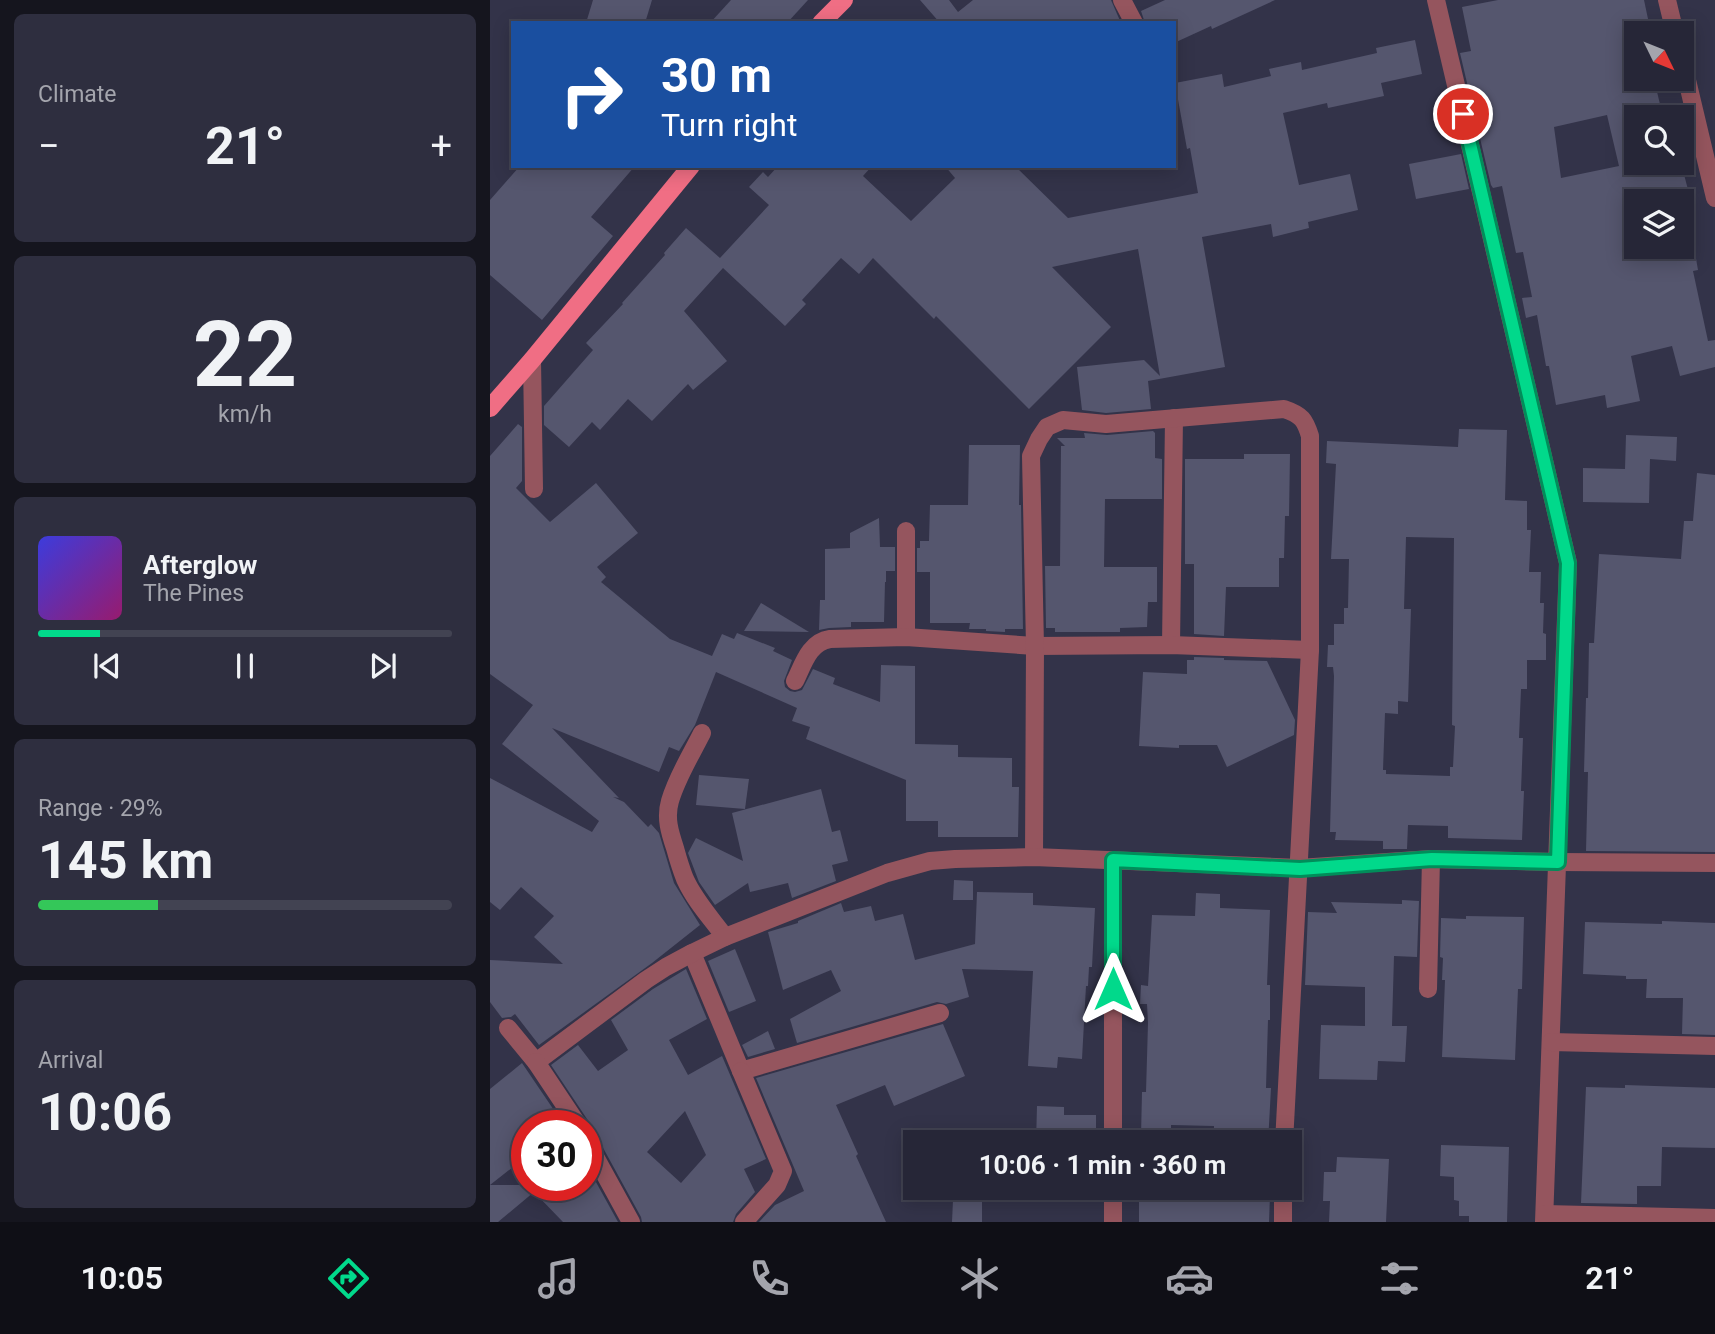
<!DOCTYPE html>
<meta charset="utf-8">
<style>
:root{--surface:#262637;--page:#2e2e3f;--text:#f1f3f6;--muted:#a4a5ad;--line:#424352;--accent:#01d98b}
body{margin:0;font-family:Roboto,sans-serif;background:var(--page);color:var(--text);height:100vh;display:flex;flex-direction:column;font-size:26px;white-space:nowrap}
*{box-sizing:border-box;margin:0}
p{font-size:23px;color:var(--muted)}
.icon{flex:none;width:38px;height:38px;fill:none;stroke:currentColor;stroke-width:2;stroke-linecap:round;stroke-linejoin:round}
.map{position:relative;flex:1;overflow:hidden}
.sheet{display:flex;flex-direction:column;gap:14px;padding:14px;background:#15151e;width:490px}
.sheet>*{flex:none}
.guide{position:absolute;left:21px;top:21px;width:665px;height:147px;border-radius:0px;box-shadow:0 4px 18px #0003,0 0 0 2px var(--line);background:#1a4fa0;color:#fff;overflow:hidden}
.needle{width:46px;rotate:133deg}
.fabs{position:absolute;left:1134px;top:21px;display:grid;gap:14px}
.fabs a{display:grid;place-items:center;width:70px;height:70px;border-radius:0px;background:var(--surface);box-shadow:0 4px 18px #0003,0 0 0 2px var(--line);font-size:35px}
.speed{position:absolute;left:21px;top:1110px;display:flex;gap:14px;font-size:35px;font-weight:700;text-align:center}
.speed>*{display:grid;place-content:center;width:91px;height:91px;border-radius:50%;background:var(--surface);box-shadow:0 4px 18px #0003,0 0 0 2px var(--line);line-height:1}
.speed .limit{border:10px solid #d22;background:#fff;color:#111}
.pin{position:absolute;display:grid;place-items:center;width:60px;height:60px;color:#fff;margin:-30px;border:4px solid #fff;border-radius:50%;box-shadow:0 2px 7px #0007}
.me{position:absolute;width:77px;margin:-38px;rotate:0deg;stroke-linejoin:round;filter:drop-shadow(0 0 5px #0008)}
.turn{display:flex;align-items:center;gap:24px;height:147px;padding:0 35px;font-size:32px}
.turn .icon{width:91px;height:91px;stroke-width:2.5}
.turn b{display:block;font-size:49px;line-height:60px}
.big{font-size:52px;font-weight:700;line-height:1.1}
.sheet .widget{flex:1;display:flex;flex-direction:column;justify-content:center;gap:10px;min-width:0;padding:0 24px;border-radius:10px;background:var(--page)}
.sheet .dial{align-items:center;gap:0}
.dial b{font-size:91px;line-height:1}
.song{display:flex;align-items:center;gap:21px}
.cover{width:84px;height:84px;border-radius:10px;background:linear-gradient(135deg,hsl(240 70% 55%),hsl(320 70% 35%))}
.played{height:7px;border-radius:4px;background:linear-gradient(90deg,var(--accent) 15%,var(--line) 15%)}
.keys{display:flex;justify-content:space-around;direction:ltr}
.heat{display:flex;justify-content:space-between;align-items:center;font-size:38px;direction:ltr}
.charge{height:10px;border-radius:5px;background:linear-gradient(90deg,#34c759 29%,var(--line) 0)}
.trip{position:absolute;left:413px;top:1130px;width:399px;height:70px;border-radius:0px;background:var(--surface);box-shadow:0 4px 18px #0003,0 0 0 2px var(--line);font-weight:700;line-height:70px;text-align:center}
.tab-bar{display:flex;height:112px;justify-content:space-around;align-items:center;background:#0f0f16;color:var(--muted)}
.tab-bar .icon{width:49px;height:49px}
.tab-bar .selected{color:var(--accent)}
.tab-bar b{font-size:32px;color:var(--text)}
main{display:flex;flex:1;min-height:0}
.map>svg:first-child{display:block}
</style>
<main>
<section class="sheet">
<div class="widget"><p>Climate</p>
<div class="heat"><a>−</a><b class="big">21°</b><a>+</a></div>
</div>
<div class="widget dial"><b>22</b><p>km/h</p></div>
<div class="widget">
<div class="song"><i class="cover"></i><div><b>Afterglow</b><p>The Pines</p></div></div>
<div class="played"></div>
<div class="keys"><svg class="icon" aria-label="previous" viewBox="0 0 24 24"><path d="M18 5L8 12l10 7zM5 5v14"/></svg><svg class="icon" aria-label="pause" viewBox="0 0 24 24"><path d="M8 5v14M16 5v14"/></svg><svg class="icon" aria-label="next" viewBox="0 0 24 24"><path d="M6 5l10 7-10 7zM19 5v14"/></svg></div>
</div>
<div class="widget"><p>Range · 29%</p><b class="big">145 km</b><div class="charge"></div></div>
<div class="widget"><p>Arrival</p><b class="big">10:06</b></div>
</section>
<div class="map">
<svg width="1225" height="1222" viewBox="0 0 1225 1222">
<rect width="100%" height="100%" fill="#333349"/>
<g fill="#55566e" fill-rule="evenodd">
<polygon points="103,0 162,0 155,23 96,23"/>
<polygon points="241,0 318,0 297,23 220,23"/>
<polygon points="430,0 459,0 468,12 483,0 621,0 631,23 450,23"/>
<polygon points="675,0 785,0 722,29 721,26 684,43 684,23 655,23 651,11"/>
<path d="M1008 0H1154L1161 33H1146V79H1164L1173 117H1146V163H1191L1201 201H1146V247H1204L1208 270 1203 271 1218 341 1225 340V367L1190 376 1182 346 1141 356 1150 401 1117 408 1115 395 1066 405 1059 366H1056L1047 315 1036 318 1032 298 1042 297 1033 252 1026 253 1012 186 1003 188 1001 185 970 53 981 51 972 7ZM1117 115 1129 166 1071 178 1064 127Z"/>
<polygon points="925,40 932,74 891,83 894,96 838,108 837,103 793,113 809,185 860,174 868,210 818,222 819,228 783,237 781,224 712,237 735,367 658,381 661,409 616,413 592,410 587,367 654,360 670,376 648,249 562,267 621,327 539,409 446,316 444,319 383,258 369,274 351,258 312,300 316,304 295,326 233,268 194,311 237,361 203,390 198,384 162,421 138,399 110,430 102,422 79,447 54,425 54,406 103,350 96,343 133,304 132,303 175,255 174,253 196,228 230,258 279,205 259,187 273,172 278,177 288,166 382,166 373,176 421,221 465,178 455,166 525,166 578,218 708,193 700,148 697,149 685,83 732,74 734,87 781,76 779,69 811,62 812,70 887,53 886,48"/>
<polygon points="971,154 979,189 926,199 919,164"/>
<polygon points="30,166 145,166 101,217 123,236 52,320 0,275 0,200"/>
<polygon points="28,424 32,427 32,481 26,488 60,522 106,483 148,533 107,567 116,577 111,582 180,639 222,656 232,634 244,639 247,633 285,648 283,651 302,660 294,681 295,687 300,691 305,692 312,690 323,669 345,678 343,684 390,702 391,665 425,666 425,744 468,745 468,757 522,758 522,787 529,787 528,837 448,837 448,821 416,821 416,780 316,739 320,727 302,721 307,708 226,672 205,725 189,751 179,747 169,772 62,728 129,798 123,797 134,802 158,827 161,824 169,833 184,883 210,925 162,963 49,1045 25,1014 21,1017 12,1018 0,1002 0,960 73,964 44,937 64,916 31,887 10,910 0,902 0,778 102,832 109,821 12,744 43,705 0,674 0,456"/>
<path d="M969 429 1017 430 1015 500 1037 501V530H1041L1039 572H1051L1050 603H1054L1053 633 1056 634V660H1037V689H1031L1029 738H1033L1031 791H1034L1032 840 958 838V826L918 825 917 849H893V841L845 840 846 832H840L844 676 843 667H837L838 645H844V624H854V608H858L859 559H841L846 464 836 463 837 441 968 447ZM916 537 964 538 962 725 965 726 963 767H960V776L896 774V770H893L895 713 908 714V701L918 702 921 609H914Z"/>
<polygon points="663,431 665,433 665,458 672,459 672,499 615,499 614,567 667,567 667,602 658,602 657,627 630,628 630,632 565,632 565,628 556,628 555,566 570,566 571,446 575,446 567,438 595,438 594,433 617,435"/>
<polygon points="1136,435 1187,437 1186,461 1160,459 1159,503 1093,502 1093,468 1135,469"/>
<polygon points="479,445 530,445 529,505 531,505 533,629 515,629 515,632 496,631 496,629 479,629 480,623 440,623 440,572 427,572 427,548 430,548 430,541 439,541 440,505 478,505"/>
<polygon points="754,454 800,454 799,516 795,516 794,558 789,558 789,587 736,587 734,636 704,634 704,564 695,564 695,459 754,459"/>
<polygon points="1207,473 1225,475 1225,852 1096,851 1098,772 1094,772 1096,698 1098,698 1099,643 1104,643 1109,554 1191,559 1194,521 1203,521"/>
<polygon points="389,518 390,547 405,547 405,571 396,571 396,582 395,582 394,622 361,622 361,627 339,628 329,630 330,600 335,600 335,549 360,548 360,533"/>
<polygon points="271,603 319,632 254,631"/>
<polygon points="704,657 734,658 734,660 777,661 805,720 804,735 737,767 727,745 689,745 689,748 649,746 653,672 697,674 697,660 704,660"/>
<polygon points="209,775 259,779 255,809 206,805"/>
<polygon points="331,789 342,832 350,830 358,861 342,865 346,881 302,898 298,883 260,892 258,883 225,905 209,882 198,853 206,838 253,861 242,813"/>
<polygon points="464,880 483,881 483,900 463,900"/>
<polygon points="487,892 543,893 543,905 605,908 602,967 599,967 598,986 596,986 592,1059 568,1057 567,1068 538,1066 543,971 472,969 479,997 456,1004 447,1002 307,1043 300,1019 351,991 341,970 293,990 278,932 308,923 308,921 351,903 354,912 381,906 385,921 413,914 425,960 485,944"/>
<polygon points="706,893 730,894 730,908 780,910 777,985 780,985 780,1020 778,1020 776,1088 781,1088 778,1143 729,1143 730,1130 724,1130 724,1126 681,1125 681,1137 651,1136 652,1092 656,1092 658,1023 657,1004 650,1004 651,985 658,986 662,915 705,916"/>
<polygon points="912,900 929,901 927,957 904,956 902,1026 917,1026 915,1062 888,1061 887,1080 829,1079 831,1025 875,1026 875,987 815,985 818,912 847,913 841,902 912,904"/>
<polygon points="976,916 1034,917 1032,989 1028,989 1025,1060 952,1057 955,980 952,980 953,958 950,957 951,918 976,919"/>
<polygon points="1172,921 1225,923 1225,1035 1192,1034 1193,998 1156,998 1157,979 1136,979 1136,976 1093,974 1095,922 1172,924"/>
<polygon points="245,949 266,1001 239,1012 218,961"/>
<path d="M196 969 217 1019 179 1040 198 1075 232 1056 276 1159 254 1169 265 1192 246 1214 243 1222H152L151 1217 106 1135 98 1129 99 1124 97 1119 61 1065 88 1045 108 1071 138 1050 121 1020 163 989ZM195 1111 216 1155 191 1183 157 1152Z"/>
<polygon points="453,1024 475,1076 404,1106 395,1085 346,1105 368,1154 366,1156 396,1222 269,1222 285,1205 314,1191 266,1078"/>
<polygon points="278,1031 285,1049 258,1057 252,1045"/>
<polygon points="32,1063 74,1125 37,1125 37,1156 0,1185 96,1185 96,1164 128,1222 73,1222 44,1192 8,1222 0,1222 0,1089"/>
<polygon points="1135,1085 1225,1088 1225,1148 1172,1147 1171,1186 1147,1186 1147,1204 1091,1203 1096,1087 1135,1088"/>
<polygon points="547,1106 574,1107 574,1115 606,1115 606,1143 546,1143"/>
<polygon points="951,1145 1019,1147 1017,1222 979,1222 979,1216 969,1216 969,1201 964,1200 964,1177 950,1176"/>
<polygon points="847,1157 899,1159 896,1222 839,1222 840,1201 833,1201 834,1172 846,1172"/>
<polygon points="649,1191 780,1195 779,1222 649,1222"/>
<polygon points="463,1200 492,1200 492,1222 462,1222"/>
</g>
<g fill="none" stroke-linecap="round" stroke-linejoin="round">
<g stroke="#95555e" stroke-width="18">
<polyline points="632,0 644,23"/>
<polyline points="946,0 1078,563 1054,1222"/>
<polyline points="1177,0 1185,33"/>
<polyline points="1192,59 1225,198"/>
<polyline points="42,360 44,489"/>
<polyline points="416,637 416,531"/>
<polyline points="681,645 684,418"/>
<path d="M305 681C313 665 319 642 340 639L416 637 545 646 681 645 820 650"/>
<path d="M212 733C201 755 187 777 180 801 175 818 180 833 185 848 188 859 191 869 195 879 205 901 221 918 235 937"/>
<path d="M544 857 545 646 541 456 549 439 557 427 573 420 616 424 794 409C812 415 815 420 820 436V650L794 1143"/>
<polyline points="202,953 251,1071 450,1013"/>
<polyline points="938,989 941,859"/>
<polyline points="18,1028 46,1062 156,980 176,967 202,953 235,937 397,873 440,861 465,859 544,857 809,868 941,859 1067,862 1225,863"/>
<polyline points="1061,1042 1225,1046"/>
<polyline points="46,1062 88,1125"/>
<polyline points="251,1071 293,1171 287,1185 254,1222"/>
<polyline points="96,1140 141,1222"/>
<polyline points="623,1143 623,860"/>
<polyline points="1055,1214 1225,1218"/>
<polyline points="623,1222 623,1188"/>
<polyline points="793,1222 793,1188"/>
</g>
<g stroke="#f06e84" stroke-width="18">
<polyline points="331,23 354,0"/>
<polyline points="0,408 42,360 201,166"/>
</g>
</g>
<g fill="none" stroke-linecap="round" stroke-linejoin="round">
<defs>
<polyline id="route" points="623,989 623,860 810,869 942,859 1068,862 1078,563 973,114"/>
</defs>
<use href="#route" stroke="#018d5a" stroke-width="18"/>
<use href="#route" stroke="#01d98b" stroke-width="12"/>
</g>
</svg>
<div class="fabs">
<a><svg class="needle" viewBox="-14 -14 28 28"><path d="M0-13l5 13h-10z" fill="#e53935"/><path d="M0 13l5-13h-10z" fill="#a4a5ad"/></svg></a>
<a><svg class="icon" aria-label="search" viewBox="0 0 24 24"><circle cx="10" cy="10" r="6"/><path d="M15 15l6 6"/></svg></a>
<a><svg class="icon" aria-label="layers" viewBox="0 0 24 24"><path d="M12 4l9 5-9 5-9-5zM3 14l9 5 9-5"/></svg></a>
</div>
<div class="speed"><div class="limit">30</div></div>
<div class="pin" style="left:973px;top:114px;background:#d93025"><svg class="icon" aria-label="arrive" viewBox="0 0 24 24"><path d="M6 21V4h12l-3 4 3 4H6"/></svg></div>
<svg class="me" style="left:623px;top:989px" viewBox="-20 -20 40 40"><path d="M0-17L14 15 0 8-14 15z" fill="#01d98b" stroke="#fff" stroke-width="4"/></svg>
<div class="trip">10:06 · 1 min · 360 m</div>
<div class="guide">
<div class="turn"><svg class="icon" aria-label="right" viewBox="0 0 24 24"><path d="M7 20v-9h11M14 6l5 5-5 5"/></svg><div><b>30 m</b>Turn right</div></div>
</div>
</div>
</main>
<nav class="tab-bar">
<b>10:05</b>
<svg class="icon selected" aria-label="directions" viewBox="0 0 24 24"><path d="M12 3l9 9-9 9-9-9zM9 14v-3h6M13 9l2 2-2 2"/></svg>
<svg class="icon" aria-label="music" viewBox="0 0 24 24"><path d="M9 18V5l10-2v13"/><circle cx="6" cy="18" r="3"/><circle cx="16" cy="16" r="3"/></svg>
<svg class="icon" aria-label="phone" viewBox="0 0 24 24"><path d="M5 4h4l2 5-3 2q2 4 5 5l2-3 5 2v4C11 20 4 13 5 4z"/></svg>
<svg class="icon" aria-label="climate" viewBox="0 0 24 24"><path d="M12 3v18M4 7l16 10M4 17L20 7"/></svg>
<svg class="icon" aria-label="car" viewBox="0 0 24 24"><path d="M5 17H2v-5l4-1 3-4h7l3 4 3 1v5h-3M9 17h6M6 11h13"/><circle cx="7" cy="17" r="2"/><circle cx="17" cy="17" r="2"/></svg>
<svg class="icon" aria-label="filters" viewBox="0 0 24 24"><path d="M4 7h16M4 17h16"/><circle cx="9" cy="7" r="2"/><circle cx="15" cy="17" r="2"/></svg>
<b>21°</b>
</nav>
